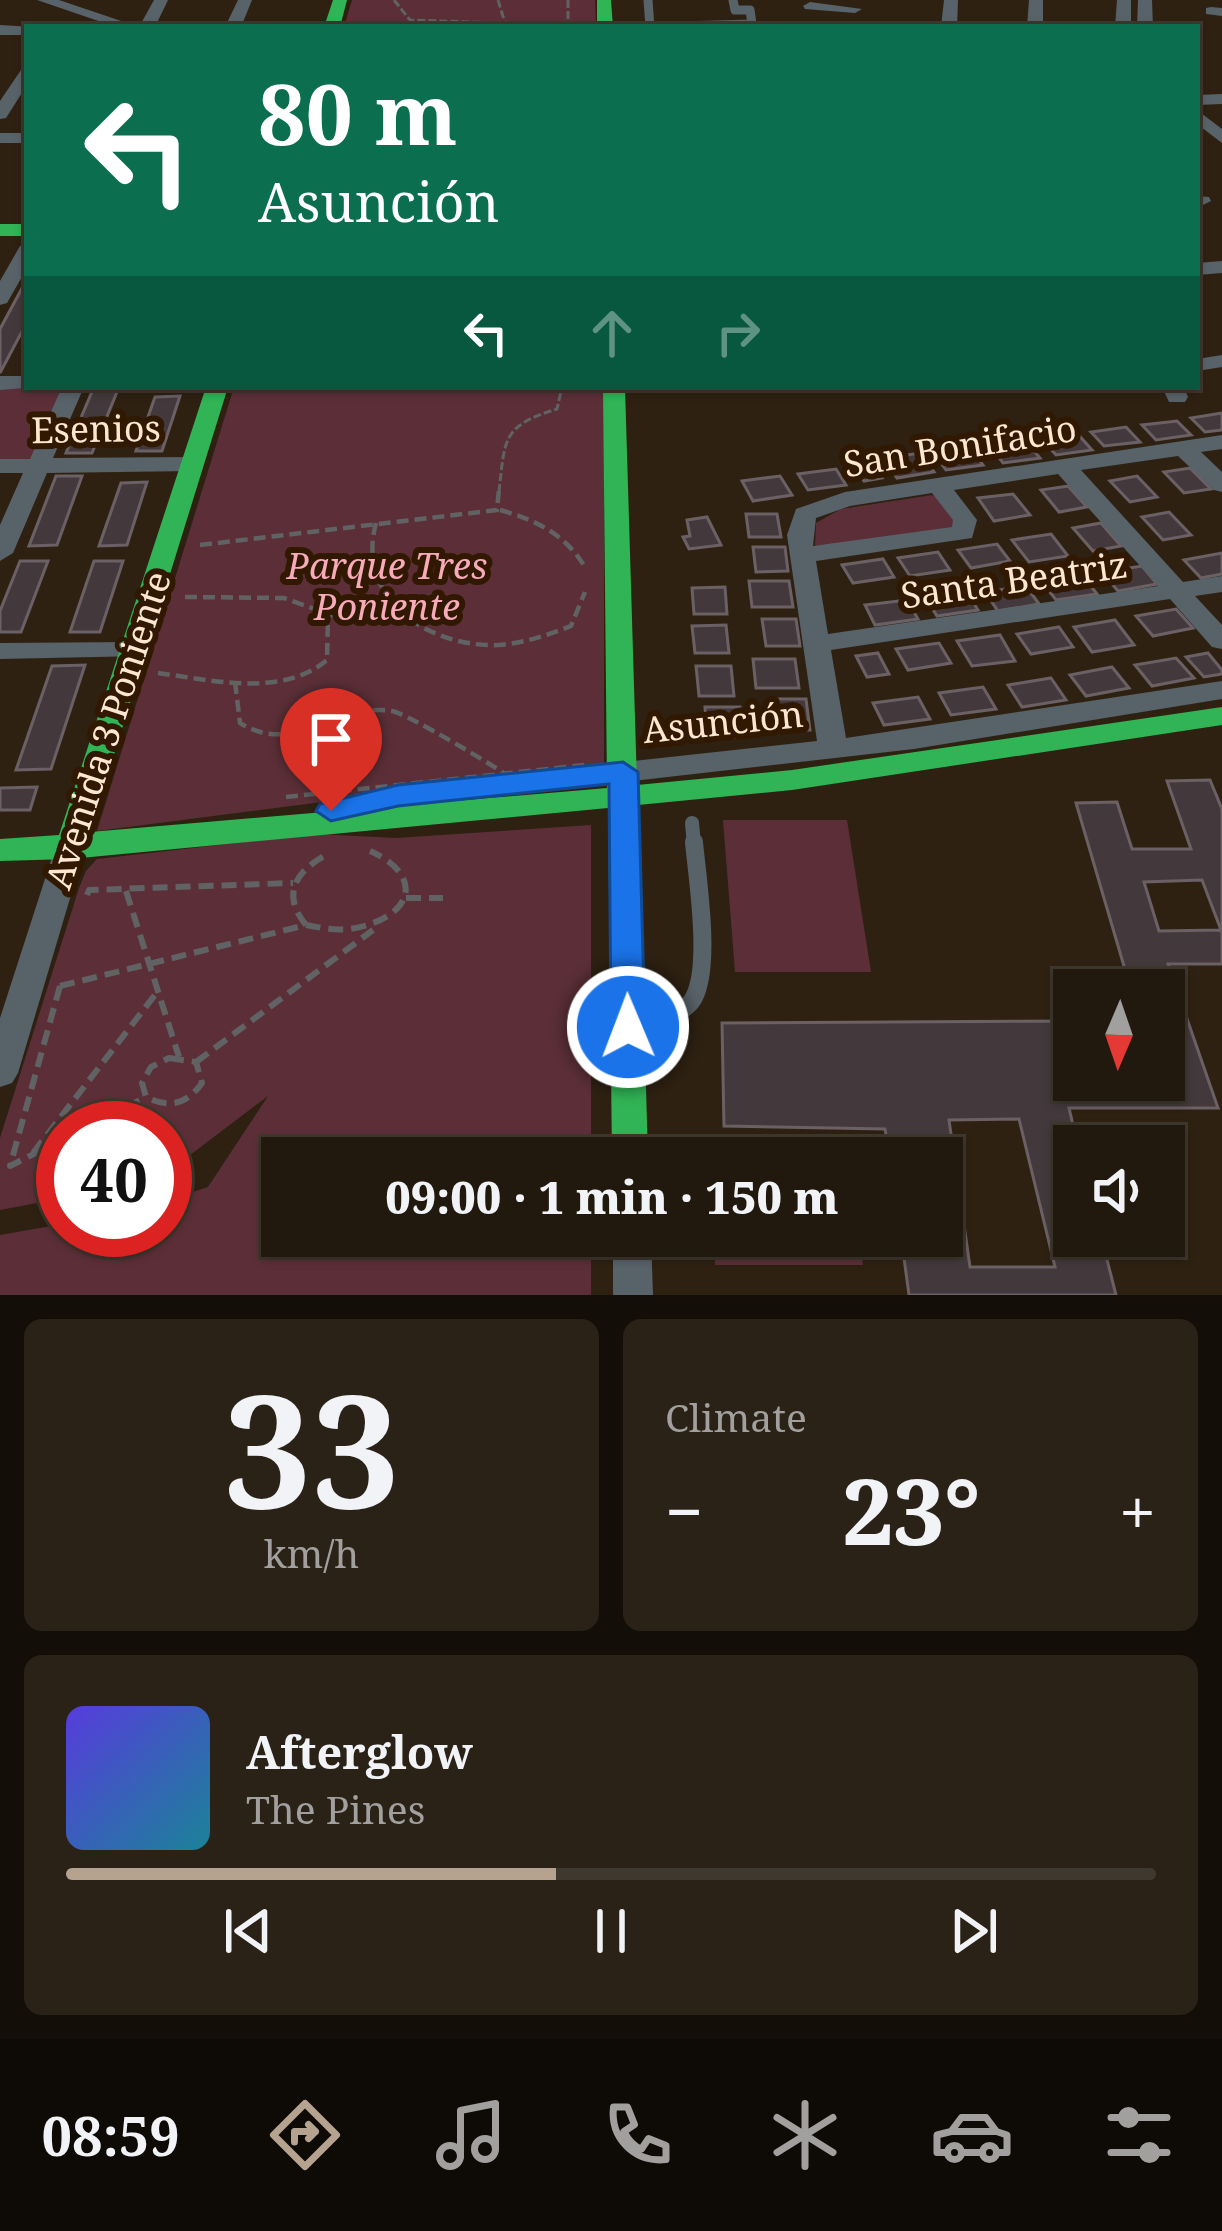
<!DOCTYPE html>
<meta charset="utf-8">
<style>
:root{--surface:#22190e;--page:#2a2217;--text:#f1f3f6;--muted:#a2a09e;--line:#3f382e;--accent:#b5a28f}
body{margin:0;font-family:"Noto Serif",serif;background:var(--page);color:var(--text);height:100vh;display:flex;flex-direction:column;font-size:45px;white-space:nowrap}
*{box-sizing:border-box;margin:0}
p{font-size:39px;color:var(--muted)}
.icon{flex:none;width:66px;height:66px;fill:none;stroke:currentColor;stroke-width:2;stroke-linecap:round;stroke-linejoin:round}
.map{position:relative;height:1295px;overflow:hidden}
.panel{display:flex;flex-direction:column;gap:24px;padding:24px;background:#130e08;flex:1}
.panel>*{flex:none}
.top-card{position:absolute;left:24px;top:24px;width:1176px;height:366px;border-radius:0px;box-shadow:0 3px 9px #0004,0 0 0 3px var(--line);background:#0b6e4f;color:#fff;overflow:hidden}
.needle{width:78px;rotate:182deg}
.tools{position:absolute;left:1053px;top:969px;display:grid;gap:24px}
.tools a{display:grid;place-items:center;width:132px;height:132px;border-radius:0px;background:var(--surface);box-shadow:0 3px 9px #0004,0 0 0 3px var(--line);font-size:60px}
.speed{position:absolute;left:36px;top:1101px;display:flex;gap:24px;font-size:60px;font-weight:700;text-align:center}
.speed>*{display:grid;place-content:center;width:156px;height:156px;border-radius:50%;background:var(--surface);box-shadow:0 3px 9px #0004,0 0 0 3px var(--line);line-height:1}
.speed .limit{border:18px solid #d22;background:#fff;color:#111}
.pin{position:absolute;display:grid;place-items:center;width:102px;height:102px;color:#fff;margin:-123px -51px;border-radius:50% 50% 50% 0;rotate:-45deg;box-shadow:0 0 12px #0007}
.pin .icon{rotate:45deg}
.me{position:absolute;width:132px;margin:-66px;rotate:359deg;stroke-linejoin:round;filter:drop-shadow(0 0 9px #0008)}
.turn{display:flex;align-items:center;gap:42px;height:252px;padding:0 36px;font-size:54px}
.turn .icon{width:156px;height:156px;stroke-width:2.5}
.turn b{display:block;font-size:84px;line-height:102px}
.lanes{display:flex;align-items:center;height:114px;padding:0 36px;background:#0003;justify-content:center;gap:60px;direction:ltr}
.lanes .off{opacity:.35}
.big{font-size:90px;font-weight:800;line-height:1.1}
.panel .widget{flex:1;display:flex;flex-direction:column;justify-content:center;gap:18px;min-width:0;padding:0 42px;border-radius:18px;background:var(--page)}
.panel .dial{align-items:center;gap:0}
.dial b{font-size:156px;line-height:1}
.song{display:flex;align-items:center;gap:36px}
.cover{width:144px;height:144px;border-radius:18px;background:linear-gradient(135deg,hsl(250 70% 55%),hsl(190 70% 35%))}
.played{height:12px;border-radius:6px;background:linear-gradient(90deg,var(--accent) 45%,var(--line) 45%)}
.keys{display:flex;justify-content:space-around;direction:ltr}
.heat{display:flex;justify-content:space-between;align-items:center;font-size:66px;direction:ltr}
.panel .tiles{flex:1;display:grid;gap:24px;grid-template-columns:1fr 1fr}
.widget:last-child{grid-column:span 2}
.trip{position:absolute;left:261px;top:1137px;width:702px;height:120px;border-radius:0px;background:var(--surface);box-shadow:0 3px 9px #0004,0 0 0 3px var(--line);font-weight:800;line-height:120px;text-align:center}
.menu{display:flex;height:192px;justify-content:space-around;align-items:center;background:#0e0a06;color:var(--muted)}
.menu .icon{width:84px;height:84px}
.menu .on{color:var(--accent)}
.menu b{font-size:54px;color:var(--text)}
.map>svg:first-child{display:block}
</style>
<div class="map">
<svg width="1222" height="1295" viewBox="0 0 1222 1295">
<rect width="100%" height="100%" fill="#2e2112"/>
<g fill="#5c2f38">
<polygon points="352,0 595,0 596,27 344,27"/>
<polygon points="0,387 69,387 37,461 0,461"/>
<polygon points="234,387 604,387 604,766 97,831"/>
<polygon points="932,495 943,500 961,525 952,532 828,548 815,545 816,523 841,509"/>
<polygon points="723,820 847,820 871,972 735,972"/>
<polygon points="591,825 591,1158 282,1158 282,1236 591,1236 591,1295 0,1295 0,1235 63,1224 63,1230 165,1230 165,1201 208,1187 268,1096 165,1174 165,1128 63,1128 63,1198 0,1210 0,1138 79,888 86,871 97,859 316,834 396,838"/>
<polygon points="713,1236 859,1236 863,1265 715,1265"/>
</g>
<g fill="#43393c" stroke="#6b6064" stroke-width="3" fill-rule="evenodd">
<polygon points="27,279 27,322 0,373 0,329"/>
<polygon points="94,387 119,387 92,453 66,453"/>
<polygon points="180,396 162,451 136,451 155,397"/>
<polygon points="1222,413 1222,430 1205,432 1191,418"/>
<polygon points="1177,421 1191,435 1156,440 1142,425"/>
<polygon points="1126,427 1140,442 1104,446 1091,432"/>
<polygon points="1076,432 1092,450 1056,455 1040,437"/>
<polygon points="1027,442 1040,458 1003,463 991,447"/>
<polygon points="969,447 983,465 946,470 932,451"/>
<polygon points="921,453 934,472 897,478 884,458"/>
<polygon points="872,463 882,478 864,481 853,465"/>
<polygon points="1190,468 1211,489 1184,493 1164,472"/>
<polygon points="836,469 846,485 808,490 798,474"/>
<polygon points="56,476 82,476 57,545 29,546"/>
<polygon points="780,476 792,495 753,501 742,481"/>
<polygon points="1137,476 1157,497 1130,502 1110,481"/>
<polygon points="147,482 127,545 99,546 121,483"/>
<polygon points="1068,486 1087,507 1059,512 1041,490"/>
<polygon points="1013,494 1030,515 994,521 978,498"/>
<polygon points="1169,512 1191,535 1163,540 1142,517"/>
<polygon points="746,514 777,514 781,537 749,537"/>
<polygon points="707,517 721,545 689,549 683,537 690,536 687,520"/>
<polygon points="1101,523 1121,546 1093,551 1073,528"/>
<polygon points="1051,534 1068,556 1029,562 1012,540"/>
<polygon points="997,544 1010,561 971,568 958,550"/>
<polygon points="753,547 785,547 788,571 756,572"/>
<polygon points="938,552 950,570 910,576 898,558"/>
<polygon points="1222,553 1222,574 1201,578 1184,560"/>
<polygon points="883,559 894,577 853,583 842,565"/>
<polygon points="20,561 48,561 21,632 0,632 0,611"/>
<polygon points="94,561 123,561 100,632 70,632"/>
<polygon points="1142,566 1157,584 1118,591 1102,572"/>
<polygon points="1082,575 1097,594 1056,600 1042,582"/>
<polygon points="749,581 789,581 793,607 752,607"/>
<polygon points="1026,586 1039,604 998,611 985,592"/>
<polygon points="725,587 727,614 694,614 692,588"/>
<polygon points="966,591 978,610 937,616 925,597"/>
<polygon points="907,600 918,619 875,625 865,605"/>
<polygon points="1176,609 1193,628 1153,636 1136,616"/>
<polygon points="762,619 796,619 800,646 766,646"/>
<polygon points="1115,620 1134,645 1092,652 1074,627"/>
<polygon points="726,625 729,653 695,653 692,626"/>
<polygon points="1059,627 1073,647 1031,654 1017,634"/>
<polygon points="1000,635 1015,661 972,666 957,641"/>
<polygon points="939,643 951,663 908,670 896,649"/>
<polygon points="878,653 889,674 867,677 856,656"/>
<polygon points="1208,653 1222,670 1222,674 1204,677 1186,657"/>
<polygon points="1176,658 1194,678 1152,686 1135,665"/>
<polygon points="753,659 795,659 799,688 756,688"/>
<polygon points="85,665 51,769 16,770 52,666"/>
<polygon points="696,666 731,666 734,696 699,696"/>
<polygon points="1112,667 1129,688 1086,696 1070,675"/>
<polygon points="1051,678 1066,700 1022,707 1008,685"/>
<polygon points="983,687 996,709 951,715 939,693"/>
<polygon points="918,697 930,719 884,725 873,703"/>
<polygon points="771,699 806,699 810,730 774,730"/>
<polygon points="705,707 740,707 743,737 707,738"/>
<path d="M1210 780 1222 809V964H1168L1218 1108H1069L1078 1146H1074V1236H1101L1116 1295H909L901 1236H942V1158H890L885 1129 724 1126 722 1023 1074 1021V1080H1164V990H1131L1076 803 1117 802 1132 849H1191L1167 781ZM1202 880 1221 930 1159 931 1144 882ZM1019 1119 1055 1267H970L949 1120Z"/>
<polygon points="37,787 30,810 0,810 0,788"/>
</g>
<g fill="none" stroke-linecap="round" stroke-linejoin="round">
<g stroke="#616263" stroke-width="3" stroke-dasharray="8 3" stroke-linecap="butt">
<polyline points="394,0 410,20 568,25"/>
<polyline points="498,0 505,23"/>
<polyline points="568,0 568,27"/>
<path d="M499 492C505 438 502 426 557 409L562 387"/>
</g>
<g stroke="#616263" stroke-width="4.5" stroke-dasharray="12 6" stroke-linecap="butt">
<path d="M500 510C536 520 567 535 586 569"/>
<path d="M376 523C355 599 429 648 499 645 524 643 548 635 571 626L585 592"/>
<polyline points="200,545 497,510 499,489"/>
<polyline points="185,597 284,598 340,618 396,608"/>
<path d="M158 673C211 680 282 698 327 660L328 614"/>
<path d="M235 682 240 723C294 757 336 702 392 711 408 714 498 768 514 780"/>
<polyline points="286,797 585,765"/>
</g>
<g stroke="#616263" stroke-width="6" stroke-dasharray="15 8" stroke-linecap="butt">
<polyline points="126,891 179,1057"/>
<polyline points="87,895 89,890 293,883"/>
<polyline points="406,898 443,898"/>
<path d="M306 925C282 896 294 873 324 856"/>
<path d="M60 986 306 925C326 929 344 932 364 926 417 911 420 873 370 851"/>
<polyline points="60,986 10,1166 63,1139"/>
<path d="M169 1058 196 1062 202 1083C187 1104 169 1109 146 1097L142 1083 151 1067Z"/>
<polyline points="196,1062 373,930"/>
<polyline points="85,1128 146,1097"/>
<polyline points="33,1153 158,991"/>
</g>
<g stroke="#586269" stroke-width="9">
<polyline points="648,0 650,27"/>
<polyline points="643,27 752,24 750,10 735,10 733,0"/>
</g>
<polyline stroke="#586269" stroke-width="14" points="692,823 694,845"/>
<path stroke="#586269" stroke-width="18" d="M638 1023C654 1019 680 1016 691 1002 713 974 697 877 694 842"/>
<g fill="#586269" fill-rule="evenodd">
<polygon points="37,0 59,0 139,27 154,0 168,0 155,27 116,27"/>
<polygon points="238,0 252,0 241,27 225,27"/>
<polygon points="944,0 958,0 957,27 941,27"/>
<polygon points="1029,0 1043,0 1043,27 1027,27"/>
<polygon points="1117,0 1131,0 1131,27 1115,27"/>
<polygon points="1138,0 1152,0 1153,27 1137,27"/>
<polygon points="810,2 862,9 855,13 805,9 803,6"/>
<polygon points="1211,7 1222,8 1222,16 1206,14 1206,8"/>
<polygon points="0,25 33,27 27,27 27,35 0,35"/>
<polygon points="27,68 27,85 6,118 0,119 0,101 21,70"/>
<polygon points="1222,94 1222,104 1197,105 1197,95"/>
<polygon points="1197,110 1222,129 1222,143 1197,124"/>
<rect x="0" y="133" width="27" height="10"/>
<polygon points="1197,196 1209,197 1211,201 1197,208"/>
<polygon points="27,244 27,268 7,303 0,305 0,281 20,246"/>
<polygon points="1222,261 1222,273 1197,275 1197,263"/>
<polygon points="1222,355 1222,367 1197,371 1197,359"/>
<polygon points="0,376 27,376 27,387 35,387 0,390"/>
<polygon points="62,387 84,387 53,458 192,457 204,464 192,471 47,473 13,553 0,561 0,525 23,473 0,473 0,459 30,459"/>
<polygon points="1162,387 1184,387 1188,397 1185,402 1169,402"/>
<path d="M1222 435V449L1201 452 1222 472V492L1214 490 1178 456 1081 470 1183 582 1222 576V592L1195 596 1222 625V649L1212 647 1170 599 831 650 846 738 1222 681V699L914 749 624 782 614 779 609 772 614 765 624 762 817 741 787 535 796 509 845 492ZM1058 474 1158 586 828 634 816 561 972 538 977 520 954 490ZM932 493 953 520 952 527 813 546 816 518 850 506Z"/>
<polygon points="133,642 143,644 147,650 143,656 0,659 0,643"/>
<polygon points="70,837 81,840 85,848 18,1073 12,1083 0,1087 0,1018 55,848 59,840"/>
<polygon points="613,1236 651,1236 653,1295 613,1295"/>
</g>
<g fill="#30b455" fill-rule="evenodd">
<polygon points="333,0 347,0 340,27 324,27"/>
<polygon points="597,0 611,0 613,27 597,27"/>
<rect x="0" y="224" width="27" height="12"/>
<polygon points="206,387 228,387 90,832 607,788 603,387 625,387 637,785 792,770 1222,707 1222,725 792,790 638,805 648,1158 612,1158 608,808 70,859 0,861 0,839 59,835"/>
</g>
</g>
<polygon fill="#1a73e8" stroke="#114b97" stroke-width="3" points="623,762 638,772 645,1027 640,1036 628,1040 616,1036 611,1027 609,784 398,806 331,821 316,811 320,804 398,785"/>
<g text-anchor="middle" stroke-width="12" stroke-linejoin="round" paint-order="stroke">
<g font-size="36" fill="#fee7d2" stroke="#311800">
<text transform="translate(96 429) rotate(-1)" y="13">Esenios</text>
<text transform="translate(960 446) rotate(-9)" y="13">San Bonifacio</text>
<text transform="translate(1014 580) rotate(-8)" y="13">Santa Beatriz</text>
<text transform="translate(723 722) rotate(-6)" y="13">Asunción</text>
<text transform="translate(108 730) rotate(-72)" y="13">Avenida 3 Poniente</text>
</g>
<g font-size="36" font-style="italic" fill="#f6aaba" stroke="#311800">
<text x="387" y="579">Parque Tres<tspan x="387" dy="41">Poniente</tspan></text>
</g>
</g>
</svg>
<div class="tools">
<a><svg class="needle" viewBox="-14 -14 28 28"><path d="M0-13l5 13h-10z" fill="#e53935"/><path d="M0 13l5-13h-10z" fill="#a2a09e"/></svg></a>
<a><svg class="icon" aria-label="sound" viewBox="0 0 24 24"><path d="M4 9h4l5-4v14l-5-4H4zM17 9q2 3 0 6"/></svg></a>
</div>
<div class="speed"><div class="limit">40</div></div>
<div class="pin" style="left:331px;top:811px;background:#d93025"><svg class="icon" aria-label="arrive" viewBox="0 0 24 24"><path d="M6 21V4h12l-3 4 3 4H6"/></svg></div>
<svg class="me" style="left:628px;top:1027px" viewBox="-20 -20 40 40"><circle r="17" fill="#1a73e8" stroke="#fff" stroke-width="3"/><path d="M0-11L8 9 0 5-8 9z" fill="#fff"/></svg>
<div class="trip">09:00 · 1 min · 150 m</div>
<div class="top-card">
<div class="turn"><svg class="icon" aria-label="left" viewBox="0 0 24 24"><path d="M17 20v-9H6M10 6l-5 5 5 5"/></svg><div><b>80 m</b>Asunción</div></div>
<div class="lanes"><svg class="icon" aria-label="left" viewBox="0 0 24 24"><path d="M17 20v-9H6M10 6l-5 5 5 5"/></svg><svg class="icon off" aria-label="ahead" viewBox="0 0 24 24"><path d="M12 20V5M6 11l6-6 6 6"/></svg><svg class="icon off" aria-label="right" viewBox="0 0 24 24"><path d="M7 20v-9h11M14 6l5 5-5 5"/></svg></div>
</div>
</div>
<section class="panel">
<div class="tiles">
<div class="widget dial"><b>33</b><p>km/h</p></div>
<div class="widget"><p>Climate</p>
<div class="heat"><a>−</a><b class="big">23°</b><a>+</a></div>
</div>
<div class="widget">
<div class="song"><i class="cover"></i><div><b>Afterglow</b><p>The Pines</p></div></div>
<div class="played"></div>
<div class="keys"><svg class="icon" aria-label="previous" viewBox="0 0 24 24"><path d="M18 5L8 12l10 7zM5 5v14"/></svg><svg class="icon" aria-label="pause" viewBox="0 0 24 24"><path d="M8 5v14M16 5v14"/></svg><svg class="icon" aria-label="next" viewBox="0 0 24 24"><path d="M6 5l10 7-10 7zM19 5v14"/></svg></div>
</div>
</div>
</section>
<nav class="menu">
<b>08:59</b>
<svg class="icon on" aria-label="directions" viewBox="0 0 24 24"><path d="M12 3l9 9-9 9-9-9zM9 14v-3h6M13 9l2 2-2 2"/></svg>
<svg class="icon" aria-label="music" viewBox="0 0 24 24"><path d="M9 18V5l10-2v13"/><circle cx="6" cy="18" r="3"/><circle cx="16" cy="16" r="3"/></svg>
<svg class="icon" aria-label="phone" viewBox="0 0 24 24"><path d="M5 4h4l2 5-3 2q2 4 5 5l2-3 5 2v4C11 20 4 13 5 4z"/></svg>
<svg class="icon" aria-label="climate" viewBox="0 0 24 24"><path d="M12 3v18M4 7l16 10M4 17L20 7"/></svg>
<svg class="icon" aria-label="car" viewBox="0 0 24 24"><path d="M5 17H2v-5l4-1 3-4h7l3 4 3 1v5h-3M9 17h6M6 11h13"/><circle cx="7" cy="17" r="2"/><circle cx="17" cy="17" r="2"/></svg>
<svg class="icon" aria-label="filters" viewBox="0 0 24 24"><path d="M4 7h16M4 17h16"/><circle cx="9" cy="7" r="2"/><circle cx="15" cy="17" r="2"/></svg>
</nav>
